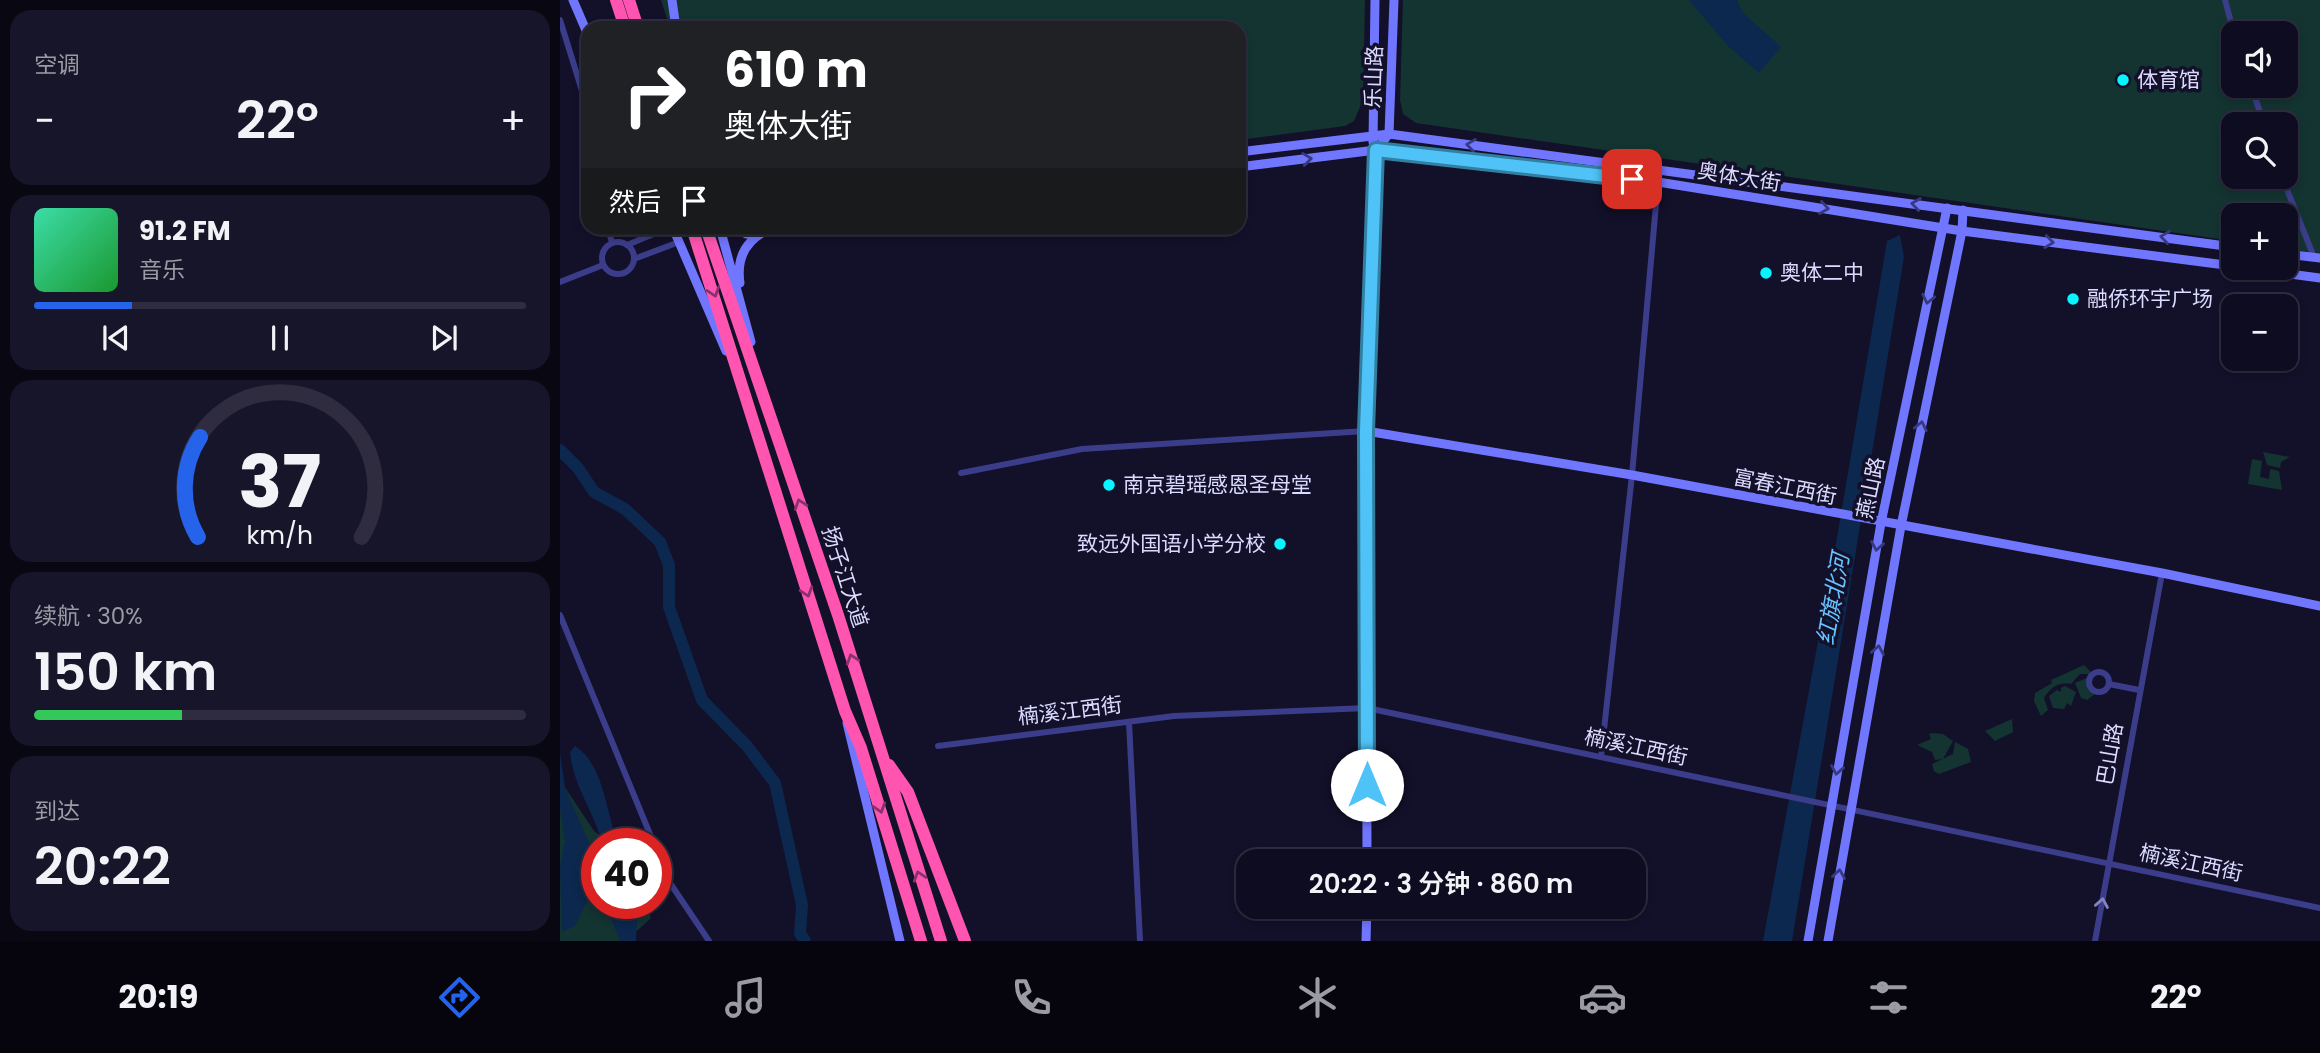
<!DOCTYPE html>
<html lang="zh">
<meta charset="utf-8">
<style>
:root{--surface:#0e0c20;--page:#171529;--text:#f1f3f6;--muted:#9b9ba5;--line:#2e2c3e;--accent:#2563eb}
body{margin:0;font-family:Poppins,"Noto Sans SC",sans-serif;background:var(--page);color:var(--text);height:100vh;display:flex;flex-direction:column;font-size:26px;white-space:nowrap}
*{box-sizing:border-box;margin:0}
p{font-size:23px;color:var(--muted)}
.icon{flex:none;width:38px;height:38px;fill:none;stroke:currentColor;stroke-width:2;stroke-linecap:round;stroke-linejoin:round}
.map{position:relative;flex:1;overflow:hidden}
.sheet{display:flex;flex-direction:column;gap:10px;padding:10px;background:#080712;width:560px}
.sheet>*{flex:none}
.top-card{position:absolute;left:21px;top:21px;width:665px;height:214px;border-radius:21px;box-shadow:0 4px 10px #0003,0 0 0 2px var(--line);background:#202124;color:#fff;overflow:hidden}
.fabs{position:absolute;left:1661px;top:21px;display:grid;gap:14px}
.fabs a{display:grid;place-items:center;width:77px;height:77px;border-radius:14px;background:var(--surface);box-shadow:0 4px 10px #0003,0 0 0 2px var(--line);font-size:35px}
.speed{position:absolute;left:21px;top:828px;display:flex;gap:14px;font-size:35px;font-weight:700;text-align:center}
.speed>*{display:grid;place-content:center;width:91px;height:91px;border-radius:50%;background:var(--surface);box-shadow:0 4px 10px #0003,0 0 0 2px var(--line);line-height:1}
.speed .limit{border:10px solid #d22;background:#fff;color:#111}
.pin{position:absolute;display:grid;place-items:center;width:60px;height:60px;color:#fff;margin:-30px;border-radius:14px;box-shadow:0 4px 10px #0006}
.me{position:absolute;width:77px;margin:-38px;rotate:0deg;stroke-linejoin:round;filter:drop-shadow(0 0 5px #0008)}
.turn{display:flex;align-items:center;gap:24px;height:147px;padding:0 28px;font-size:32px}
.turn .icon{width:91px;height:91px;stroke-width:2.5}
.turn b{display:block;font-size:49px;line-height:60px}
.then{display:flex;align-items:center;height:66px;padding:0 28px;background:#0003;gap:14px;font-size:26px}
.big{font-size:52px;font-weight:600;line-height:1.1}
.sheet .card{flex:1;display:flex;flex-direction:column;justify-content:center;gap:10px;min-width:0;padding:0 24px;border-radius:21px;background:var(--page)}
.sheet .dial{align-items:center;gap:0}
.dial svg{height:182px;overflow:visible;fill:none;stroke:var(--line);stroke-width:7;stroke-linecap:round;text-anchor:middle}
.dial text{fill:var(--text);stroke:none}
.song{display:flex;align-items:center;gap:21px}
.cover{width:84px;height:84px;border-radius:10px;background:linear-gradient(135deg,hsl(160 70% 55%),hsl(130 70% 35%))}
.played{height:7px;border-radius:4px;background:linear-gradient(90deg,var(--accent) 20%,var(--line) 20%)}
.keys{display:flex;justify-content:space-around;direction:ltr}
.heat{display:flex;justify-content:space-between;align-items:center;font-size:38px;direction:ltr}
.charge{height:10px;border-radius:5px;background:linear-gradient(90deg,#34c759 30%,var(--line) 0)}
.trip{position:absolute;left:676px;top:849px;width:410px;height:70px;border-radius:21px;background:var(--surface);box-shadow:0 4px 10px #0003,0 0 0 2px var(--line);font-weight:600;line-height:70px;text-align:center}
.tab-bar{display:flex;height:112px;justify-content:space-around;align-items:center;background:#06050d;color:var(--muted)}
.tab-bar .icon{width:49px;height:49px}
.tab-bar .on{color:var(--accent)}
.tab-bar b{font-size:32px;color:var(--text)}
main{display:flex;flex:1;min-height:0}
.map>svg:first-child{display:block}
</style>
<main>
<section class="sheet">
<div class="card"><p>空调</p>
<div class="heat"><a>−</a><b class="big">22°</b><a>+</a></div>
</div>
<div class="card">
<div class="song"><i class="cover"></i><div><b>91.2 FM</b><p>音乐</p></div></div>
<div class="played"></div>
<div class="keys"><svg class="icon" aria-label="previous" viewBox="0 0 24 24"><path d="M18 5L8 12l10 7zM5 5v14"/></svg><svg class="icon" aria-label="pause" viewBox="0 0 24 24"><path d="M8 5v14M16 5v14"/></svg><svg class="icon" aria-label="next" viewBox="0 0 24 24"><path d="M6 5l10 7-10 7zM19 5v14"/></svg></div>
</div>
<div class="card dial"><svg viewBox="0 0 100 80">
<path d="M14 69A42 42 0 1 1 86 69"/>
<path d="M14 69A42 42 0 0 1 15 25" stroke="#2563eb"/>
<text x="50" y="56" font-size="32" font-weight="700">37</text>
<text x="50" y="72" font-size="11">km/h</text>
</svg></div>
<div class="card"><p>续航 · 30%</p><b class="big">150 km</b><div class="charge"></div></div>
<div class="card"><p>到达</p><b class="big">20:22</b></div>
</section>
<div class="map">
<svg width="1760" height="941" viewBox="0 0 1760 941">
<rect width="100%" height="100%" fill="#13102a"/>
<g fill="#133431" fill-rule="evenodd">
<polygon points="101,0 805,0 803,100 794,121 785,126 679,140 679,28 110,28"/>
<path d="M843 0H1760V253L1726 249V215H1673V241L856 123 843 114 840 100ZM1673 33H1726V86H1673ZM1673 124H1726V177H1673Z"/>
<polygon points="1703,452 1730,457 1721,462 1720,468 1707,465"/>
<polygon points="1692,459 1702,461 1700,477 1709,479 1710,469 1719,471 1722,490 1688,484"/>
<path d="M1524 665 1531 672 1529 674H1520L1511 684C1498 682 1491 687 1484 698L1488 710 1481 716 1474 701 1475 693 1492 683 1491 680Z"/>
<polygon points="1527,678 1528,689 1535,694 1527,700 1521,698 1515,683"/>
<polygon points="1505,686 1516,692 1511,706 1507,703 1504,709 1493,708 1489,696 1497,690 1501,692 1501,688"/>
<polygon points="1452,719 1453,732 1435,741 1425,731"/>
<polygon points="1372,733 1383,734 1393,741 1383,759 1375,760 1372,752 1357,745 1371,739 1369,734"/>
<polygon points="1395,742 1408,749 1411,762 1379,774 1374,771 1372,764 1393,754"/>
<polygon points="0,780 34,831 50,843 37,844 37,903 85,903 91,918 66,941 0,941"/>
</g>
<g fill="#0c284e">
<polygon points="1129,0 1179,0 1177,2 1184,14 1221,47 1199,73 1168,46"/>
<polygon points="1340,235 1344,257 1232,941 1203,941 1278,532 1327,241"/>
<path d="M15 746C44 764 46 813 58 843H42C34 811 13 786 10 752Z"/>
<polygon points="0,753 5,788 34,854 33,889 15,926 2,932 0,866 5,841 0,809"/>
<polygon points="45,903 78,903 76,941 60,941"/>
</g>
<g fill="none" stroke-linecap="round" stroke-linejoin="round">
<polyline stroke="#0c284e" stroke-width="12" points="0,450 18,468 34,492 65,509 100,542 109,565 109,607 142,700 187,746 215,783 242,905 240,933 245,941"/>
<g stroke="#3b3d8a" stroke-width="6">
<polyline points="1665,0 1674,33"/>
<polyline points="0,20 28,110"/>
<polyline points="1691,86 1704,124"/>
<polyline points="1722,177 1754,257"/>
<polyline points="48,228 52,243"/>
<circle cx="58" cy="258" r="16"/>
<polyline points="67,245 108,228"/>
<polyline points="74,259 119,242"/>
<polyline points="0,282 43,265"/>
<polyline points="401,473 522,449 806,431"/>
<polyline points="0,615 94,844"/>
<circle cx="1539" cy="682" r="10"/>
<polyline points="1549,684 1579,690"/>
<polyline points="569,722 580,941"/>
<polyline points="378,746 614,716 807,708 1760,908"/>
<polyline points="1041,757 1072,475 1098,182"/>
<polyline points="96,849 110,883 149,941"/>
<polyline points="1535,941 1602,573"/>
</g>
<g stroke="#7176ff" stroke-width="9">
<polyline points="13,0 28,35"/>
<polyline points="112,0 116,28"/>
<polyline points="813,142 815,0"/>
<polyline points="679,152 829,134 1673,247"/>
<polyline points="679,167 816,150 1098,182 1402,231 1673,266"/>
<polyline points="113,228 166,351"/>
<polyline points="160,228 191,342"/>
<polyline points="178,228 186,234 197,235"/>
<polyline points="1726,254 1760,258"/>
<polyline points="1684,268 1760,278"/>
<path d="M180 283C176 256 187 238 212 228"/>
<polyline points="806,431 1072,475 1602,573 1760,606"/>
<polyline points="287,723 340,941"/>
<polyline points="807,861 806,431 816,150 829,134 834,0"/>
<polyline points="806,941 807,906"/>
<polyline points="1248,941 1321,523 1387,208"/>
<polyline points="1268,941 1341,526 1402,231 1403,210"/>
</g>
<g stroke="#ff55b0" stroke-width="12">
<polyline points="56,0 65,28"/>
<polyline points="69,0 78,28"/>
<polyline points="132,228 285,711 301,748 361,941"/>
<polyline points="146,228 278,615 381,941"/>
<polyline points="329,765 348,792 405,941"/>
</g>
</g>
<defs><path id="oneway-chevron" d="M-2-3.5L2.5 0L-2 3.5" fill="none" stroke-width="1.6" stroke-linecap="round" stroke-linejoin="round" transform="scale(1.75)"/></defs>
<g stroke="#39397f">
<use href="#oneway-chevron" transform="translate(911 145) rotate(-172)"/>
<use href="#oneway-chevron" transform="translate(747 159) rotate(-7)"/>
<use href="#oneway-chevron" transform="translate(1356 204) rotate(-172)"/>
<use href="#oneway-chevron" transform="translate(1264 208) rotate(9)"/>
<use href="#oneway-chevron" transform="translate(1605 237) rotate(-172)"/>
<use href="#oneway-chevron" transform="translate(1489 242) rotate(7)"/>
<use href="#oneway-chevron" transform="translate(1368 299) rotate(102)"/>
<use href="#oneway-chevron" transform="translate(1361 426) rotate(-78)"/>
<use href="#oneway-chevron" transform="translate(1317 546) rotate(100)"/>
<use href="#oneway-chevron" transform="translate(1318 650) rotate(-80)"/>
<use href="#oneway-chevron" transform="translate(1277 770) rotate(100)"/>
<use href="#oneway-chevron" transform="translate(1279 874) rotate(-81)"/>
</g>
<g stroke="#89326d">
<use href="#oneway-chevron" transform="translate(154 292) rotate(72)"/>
<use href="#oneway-chevron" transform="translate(240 504) rotate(-109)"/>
<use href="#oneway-chevron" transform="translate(247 592) rotate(72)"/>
<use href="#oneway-chevron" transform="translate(292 659) rotate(-108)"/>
<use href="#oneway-chevron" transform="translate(320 808) rotate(73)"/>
<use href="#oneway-chevron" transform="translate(359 876) rotate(-108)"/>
</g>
<use stroke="#8384bf" href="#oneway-chevron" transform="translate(1542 903) rotate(-80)"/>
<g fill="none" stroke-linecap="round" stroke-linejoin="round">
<defs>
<polyline id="route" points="807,785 806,431 816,150 1072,179"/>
</defs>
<use href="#route" stroke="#337fa1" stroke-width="18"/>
<use href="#route" stroke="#4fc3f7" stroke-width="12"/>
</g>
<g fill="#06f5ff" stroke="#13102a" stroke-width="2.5">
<circle cx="1563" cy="80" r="7"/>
<circle cx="1206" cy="273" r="7"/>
<circle cx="1513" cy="299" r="7"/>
<circle cx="549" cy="485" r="7"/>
<circle cx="720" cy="544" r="7"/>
</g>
<g text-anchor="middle" stroke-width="7" stroke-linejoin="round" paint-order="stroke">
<g font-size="21" fill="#dcdaff" stroke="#13102a">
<text transform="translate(814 77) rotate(-88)" y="7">乐山路</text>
<text transform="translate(1179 177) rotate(9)" y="7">奥体大街</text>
<text transform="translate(1225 487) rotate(11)" y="7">富春江西街</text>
<text transform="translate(1311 488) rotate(-78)" y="7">燕山路</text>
<text transform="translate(285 577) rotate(72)" y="7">扬子江大道</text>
<text transform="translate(510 711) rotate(-7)" y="7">楠溪江西街</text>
<text transform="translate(1076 747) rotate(12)" y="7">楠溪江西街</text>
<text transform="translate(1550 754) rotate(-80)" y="7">巴山路</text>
<text transform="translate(1631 863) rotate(12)" y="7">楠溪江西街</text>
</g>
<g font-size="21" fill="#dcdaff" stroke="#13102a" text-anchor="start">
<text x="1577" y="87">体育馆</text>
<text x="1220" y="280">奥体二中</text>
<text x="1527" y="306">融侨环宇广场</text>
<text x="563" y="492">南京碧瑶感恩圣母堂</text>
<text x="706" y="551" text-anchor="end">致远外国语小学分校</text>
</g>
<g font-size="23" font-style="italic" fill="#68c2ff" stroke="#13102a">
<text transform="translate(1273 599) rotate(-80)" y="8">红旗北河</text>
</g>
</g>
</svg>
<div class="fabs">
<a><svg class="icon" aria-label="sound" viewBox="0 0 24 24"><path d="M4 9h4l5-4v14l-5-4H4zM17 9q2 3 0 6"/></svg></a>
<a><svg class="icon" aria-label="search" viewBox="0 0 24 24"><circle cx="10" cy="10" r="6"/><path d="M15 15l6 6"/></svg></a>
<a>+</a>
<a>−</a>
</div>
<div class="speed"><div class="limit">40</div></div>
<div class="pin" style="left:1072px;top:179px;background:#d93025"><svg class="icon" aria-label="arrive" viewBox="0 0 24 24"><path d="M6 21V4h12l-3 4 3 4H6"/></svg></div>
<svg class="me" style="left:807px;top:785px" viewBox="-20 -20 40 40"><circle r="19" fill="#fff"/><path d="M0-13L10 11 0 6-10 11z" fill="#4fc3f7"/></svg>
<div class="trip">20:22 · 3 分钟 · 860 m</div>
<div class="top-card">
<div class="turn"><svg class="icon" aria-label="right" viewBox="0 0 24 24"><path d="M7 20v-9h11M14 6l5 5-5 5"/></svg><div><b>610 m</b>奥体大街</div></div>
<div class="then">然后<svg class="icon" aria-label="arrive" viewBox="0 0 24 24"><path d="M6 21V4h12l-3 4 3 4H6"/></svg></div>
</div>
</div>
</main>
<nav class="tab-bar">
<b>20:19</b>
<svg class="icon on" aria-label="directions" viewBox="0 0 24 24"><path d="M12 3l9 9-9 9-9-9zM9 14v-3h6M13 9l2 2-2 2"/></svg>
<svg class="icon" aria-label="music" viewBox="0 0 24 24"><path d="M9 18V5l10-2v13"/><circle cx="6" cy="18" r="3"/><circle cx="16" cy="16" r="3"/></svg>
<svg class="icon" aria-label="phone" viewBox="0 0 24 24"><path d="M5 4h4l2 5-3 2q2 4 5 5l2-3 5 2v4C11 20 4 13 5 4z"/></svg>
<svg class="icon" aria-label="climate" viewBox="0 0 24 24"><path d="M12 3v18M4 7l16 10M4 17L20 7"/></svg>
<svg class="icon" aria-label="car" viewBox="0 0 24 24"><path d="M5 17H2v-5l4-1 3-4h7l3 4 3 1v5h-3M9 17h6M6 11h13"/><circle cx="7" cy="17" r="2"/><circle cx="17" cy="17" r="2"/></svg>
<svg class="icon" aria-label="filters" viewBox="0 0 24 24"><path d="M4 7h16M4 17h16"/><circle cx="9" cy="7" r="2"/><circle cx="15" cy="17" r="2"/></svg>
<b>22°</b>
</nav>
